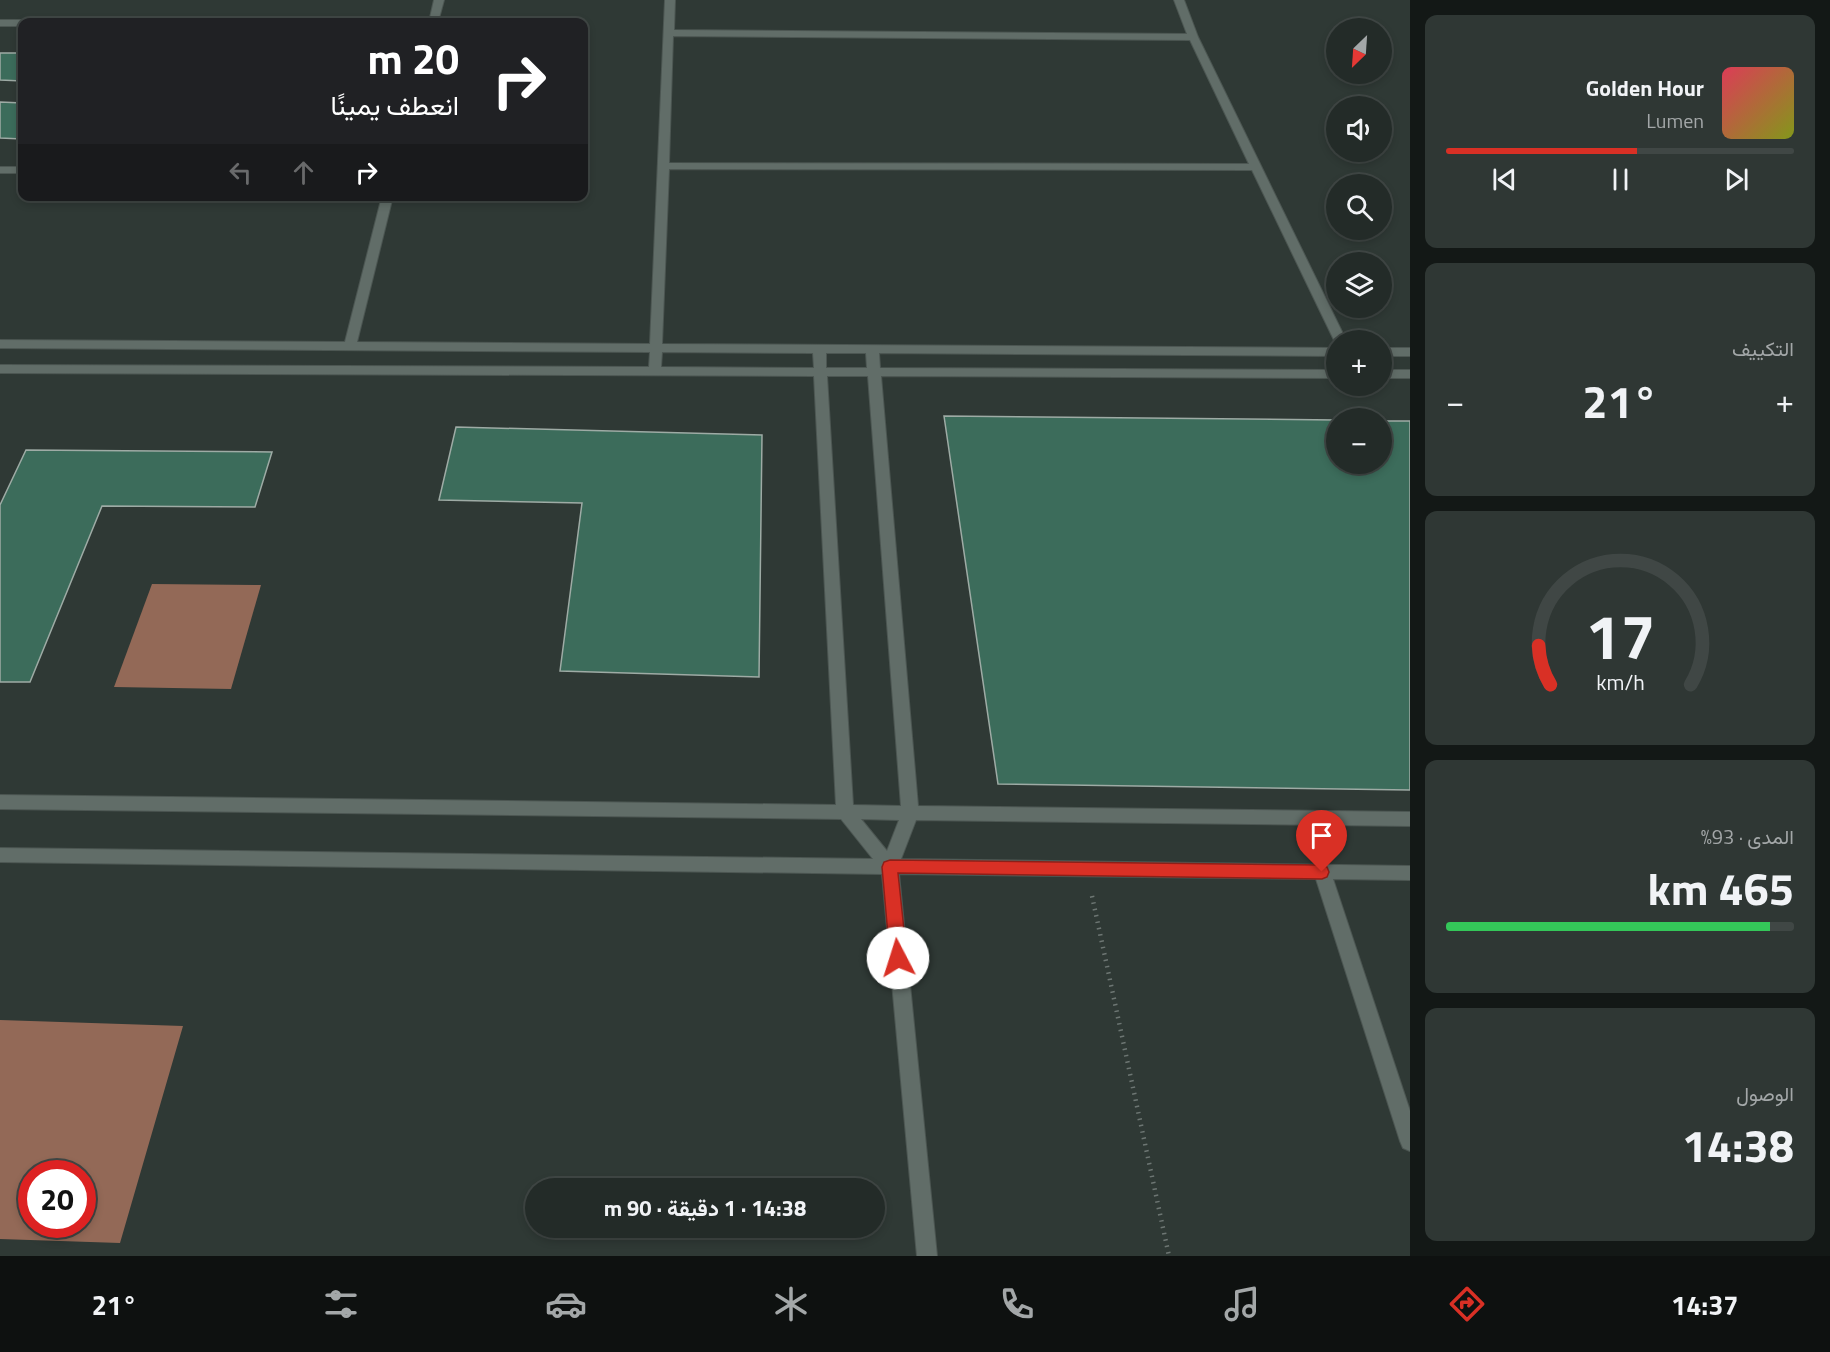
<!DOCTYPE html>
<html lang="ar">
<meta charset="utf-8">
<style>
:root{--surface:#232b28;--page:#2f3734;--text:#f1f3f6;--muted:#a3a7a8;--line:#404745;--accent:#d93025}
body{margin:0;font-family:"Titillium Web",Vazirmatn,sans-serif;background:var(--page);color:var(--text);direction:rtl;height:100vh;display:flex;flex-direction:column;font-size:22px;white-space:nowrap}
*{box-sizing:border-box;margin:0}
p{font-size:20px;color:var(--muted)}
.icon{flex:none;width:33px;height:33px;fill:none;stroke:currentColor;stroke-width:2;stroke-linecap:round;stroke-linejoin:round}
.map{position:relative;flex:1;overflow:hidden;direction:ltr}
.details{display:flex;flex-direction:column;gap:15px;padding:15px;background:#131816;width:420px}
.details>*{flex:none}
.hud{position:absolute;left:18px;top:18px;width:570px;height:183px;border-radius:12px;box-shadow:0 3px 9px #0003,0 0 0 2px var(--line);direction:rtl;background:#202124;color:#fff;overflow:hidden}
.needle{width:39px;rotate:205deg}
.controls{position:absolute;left:1326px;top:18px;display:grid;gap:12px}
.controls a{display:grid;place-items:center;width:66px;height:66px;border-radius:50%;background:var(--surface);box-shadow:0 3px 9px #0003,0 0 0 2px var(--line);font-size:30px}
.speed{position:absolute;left:18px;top:1160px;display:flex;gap:12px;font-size:30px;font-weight:700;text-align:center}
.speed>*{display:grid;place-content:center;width:78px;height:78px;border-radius:50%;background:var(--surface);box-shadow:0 3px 9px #0003,0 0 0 2px var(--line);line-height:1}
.speed .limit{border:9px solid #d22;background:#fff;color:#111}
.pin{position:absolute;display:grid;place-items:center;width:51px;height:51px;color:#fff;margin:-62px -26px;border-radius:50% 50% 50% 0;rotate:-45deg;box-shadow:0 0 6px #0007}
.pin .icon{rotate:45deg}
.me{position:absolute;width:66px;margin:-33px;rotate:355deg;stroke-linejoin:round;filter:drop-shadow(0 0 4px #0008)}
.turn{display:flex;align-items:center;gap:21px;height:126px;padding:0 30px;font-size:27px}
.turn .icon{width:78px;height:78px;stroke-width:2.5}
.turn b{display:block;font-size:42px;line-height:51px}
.lanes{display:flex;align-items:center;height:57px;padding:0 30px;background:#0003;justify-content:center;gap:30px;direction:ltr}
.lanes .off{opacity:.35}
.big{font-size:45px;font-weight:700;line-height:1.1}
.details .tile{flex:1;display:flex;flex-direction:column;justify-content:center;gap:9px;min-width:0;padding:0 21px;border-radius:12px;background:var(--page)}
.details .dial{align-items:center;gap:0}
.dial svg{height:156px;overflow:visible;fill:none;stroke:var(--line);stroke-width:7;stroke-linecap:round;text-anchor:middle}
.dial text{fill:var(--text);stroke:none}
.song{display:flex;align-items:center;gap:18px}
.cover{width:72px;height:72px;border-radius:9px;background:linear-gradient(135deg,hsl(350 70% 55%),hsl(70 70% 35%))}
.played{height:6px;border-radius:3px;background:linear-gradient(90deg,var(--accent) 55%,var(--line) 55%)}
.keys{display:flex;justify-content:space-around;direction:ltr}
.heat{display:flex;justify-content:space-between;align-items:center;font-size:33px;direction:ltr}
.charge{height:9px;border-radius:4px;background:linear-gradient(90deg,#34c759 93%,var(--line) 0)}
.trip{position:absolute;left:525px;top:1178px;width:360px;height:60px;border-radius:30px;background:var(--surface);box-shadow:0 3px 9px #0003,0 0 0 2px var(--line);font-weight:700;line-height:60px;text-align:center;direction:rtl}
.dock{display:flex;height:96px;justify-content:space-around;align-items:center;background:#0e1110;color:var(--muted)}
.dock .icon{width:42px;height:42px}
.dock .current{color:var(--accent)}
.dock b{font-size:27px;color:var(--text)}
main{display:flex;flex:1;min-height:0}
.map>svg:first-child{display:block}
</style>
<main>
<section class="details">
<div class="tile">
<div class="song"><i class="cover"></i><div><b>Golden Hour</b><p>Lumen</p></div></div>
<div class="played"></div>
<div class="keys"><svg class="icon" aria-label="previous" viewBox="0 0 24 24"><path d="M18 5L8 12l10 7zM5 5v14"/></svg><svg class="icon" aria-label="pause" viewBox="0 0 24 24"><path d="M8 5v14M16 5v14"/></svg><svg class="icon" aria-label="next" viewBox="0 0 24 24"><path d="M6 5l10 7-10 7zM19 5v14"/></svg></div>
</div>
<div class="tile"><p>التكييف</p>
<div class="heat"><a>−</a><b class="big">21°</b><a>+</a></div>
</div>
<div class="tile dial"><svg viewBox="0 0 100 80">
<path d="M14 69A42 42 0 1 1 86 69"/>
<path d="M14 69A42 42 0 0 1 8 49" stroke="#d93025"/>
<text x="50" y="56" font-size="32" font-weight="700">17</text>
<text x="50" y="72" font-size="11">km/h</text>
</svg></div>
<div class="tile"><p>المدى · 93%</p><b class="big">465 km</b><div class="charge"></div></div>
<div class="tile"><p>الوصول</p><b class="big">14:38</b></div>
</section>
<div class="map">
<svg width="1410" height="1256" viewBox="0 0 1410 1256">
<rect width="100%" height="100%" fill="#2f3935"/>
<g fill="#936957" fill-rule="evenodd">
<polygon points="152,584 261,585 231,689 114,687"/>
<path d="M0 1020 183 1026 120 1243 0 1239ZM32 1173H82V1224H32Z"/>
</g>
<g fill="#3c6c5b" stroke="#9eaba5" stroke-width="1.5">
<polygon points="0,53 22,53 22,81 0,80"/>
<polygon points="0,102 22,103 22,139 0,138"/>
<polygon points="944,416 1336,420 1336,464 1382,464 1382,421 1410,421 1410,790 998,784"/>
<polygon points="456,427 762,435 759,677 560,671 582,503 439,500"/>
<polygon points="26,450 272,452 255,507 102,506 30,682 0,682 0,505"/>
</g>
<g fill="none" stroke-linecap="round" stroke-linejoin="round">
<defs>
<g id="lane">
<polygon points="434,0 444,0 438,22 429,22"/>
<path d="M665 0H675L674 30 1187 34 1174 0H1184L1198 37 1346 340H1336V343L1334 340 1252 170 669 169 662 344 1336 348V356L879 353 880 368 1336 370V378L881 376 918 806 1410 812V826L916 820 901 859 1410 866V880L1333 879 1410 1111V1151L1403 1148 1400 1141 1316 879 899 874 937 1256H917L882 874 0 862V848L873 859 841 819 0 809V795L836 805 814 376 0 373V365L649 367 650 352 0 348V340L345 342 382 196H393L357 342 650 344ZM673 36 1190 40 1249 164 669 163ZM662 352 813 353 814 368 661 367ZM826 353H866L867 368H826ZM827 376H868L901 806 853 805ZM861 819 899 820 887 851Z"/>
<polygon points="0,20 22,20 26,22 22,22 22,26 0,26"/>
<rect x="0" y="167" width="22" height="6"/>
<rect x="1382" y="348" width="28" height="8"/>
<rect x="1382" y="370" width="28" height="8"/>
</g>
</defs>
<use href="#lane" stroke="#4c5652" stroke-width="2"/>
<polyline stroke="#6d7673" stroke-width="4.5" stroke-dasharray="1.5 5" stroke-linecap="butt" points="1092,896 1169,1256"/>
<use href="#lane" fill="#616d68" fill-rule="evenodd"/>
</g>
<polygon fill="#d93025" stroke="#8d1f18" stroke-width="1.5" points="890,860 1322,865 1327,867 1329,872 1327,877 1322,879 898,873 907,958 904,963 898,966 893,963 890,958 882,867 884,862"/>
</svg>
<div class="controls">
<a><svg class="needle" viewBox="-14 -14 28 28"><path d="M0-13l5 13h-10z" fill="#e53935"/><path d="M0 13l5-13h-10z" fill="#a3a7a8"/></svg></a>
<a><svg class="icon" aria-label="sound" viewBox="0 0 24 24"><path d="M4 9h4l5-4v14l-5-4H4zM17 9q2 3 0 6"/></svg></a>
<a><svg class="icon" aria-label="search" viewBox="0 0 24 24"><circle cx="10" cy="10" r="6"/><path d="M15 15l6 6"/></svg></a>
<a><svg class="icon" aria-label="layers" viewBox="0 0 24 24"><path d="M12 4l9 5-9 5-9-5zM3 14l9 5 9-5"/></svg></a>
<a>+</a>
<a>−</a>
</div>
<div class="speed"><div class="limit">20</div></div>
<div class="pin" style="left:1322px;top:872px;background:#d93025"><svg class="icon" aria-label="arrive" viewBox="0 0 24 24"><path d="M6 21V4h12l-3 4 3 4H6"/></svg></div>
<svg class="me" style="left:898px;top:958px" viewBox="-20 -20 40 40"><circle r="19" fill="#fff"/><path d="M0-13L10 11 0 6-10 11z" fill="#d93025"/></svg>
<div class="trip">14:38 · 1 دقيقة · 90 m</div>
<div class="hud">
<div class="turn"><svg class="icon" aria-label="right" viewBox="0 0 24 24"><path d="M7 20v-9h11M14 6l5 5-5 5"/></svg><div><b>20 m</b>انعطف يمينًا</div></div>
<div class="lanes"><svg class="icon off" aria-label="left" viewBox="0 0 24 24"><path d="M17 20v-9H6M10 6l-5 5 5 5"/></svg><svg class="icon off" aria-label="ahead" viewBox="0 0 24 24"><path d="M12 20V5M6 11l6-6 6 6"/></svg><svg class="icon" aria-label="right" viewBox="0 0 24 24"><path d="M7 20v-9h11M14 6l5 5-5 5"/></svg></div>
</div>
</div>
</main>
<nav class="dock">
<b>14:37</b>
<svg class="icon current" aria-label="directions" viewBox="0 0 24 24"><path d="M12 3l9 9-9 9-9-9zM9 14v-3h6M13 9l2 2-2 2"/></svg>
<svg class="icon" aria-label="music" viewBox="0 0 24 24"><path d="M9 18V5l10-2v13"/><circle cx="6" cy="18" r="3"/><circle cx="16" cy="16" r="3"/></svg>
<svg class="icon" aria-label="phone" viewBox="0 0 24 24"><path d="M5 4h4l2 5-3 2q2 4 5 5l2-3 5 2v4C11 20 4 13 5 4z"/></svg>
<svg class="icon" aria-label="climate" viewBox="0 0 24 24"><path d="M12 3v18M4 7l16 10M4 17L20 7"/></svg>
<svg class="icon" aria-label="car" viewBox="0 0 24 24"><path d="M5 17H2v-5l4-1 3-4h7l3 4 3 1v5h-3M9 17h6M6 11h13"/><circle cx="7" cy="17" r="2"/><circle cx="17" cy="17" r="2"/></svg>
<svg class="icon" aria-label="filters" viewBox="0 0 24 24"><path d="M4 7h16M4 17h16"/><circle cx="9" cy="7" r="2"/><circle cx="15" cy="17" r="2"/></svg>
<b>21°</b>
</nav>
